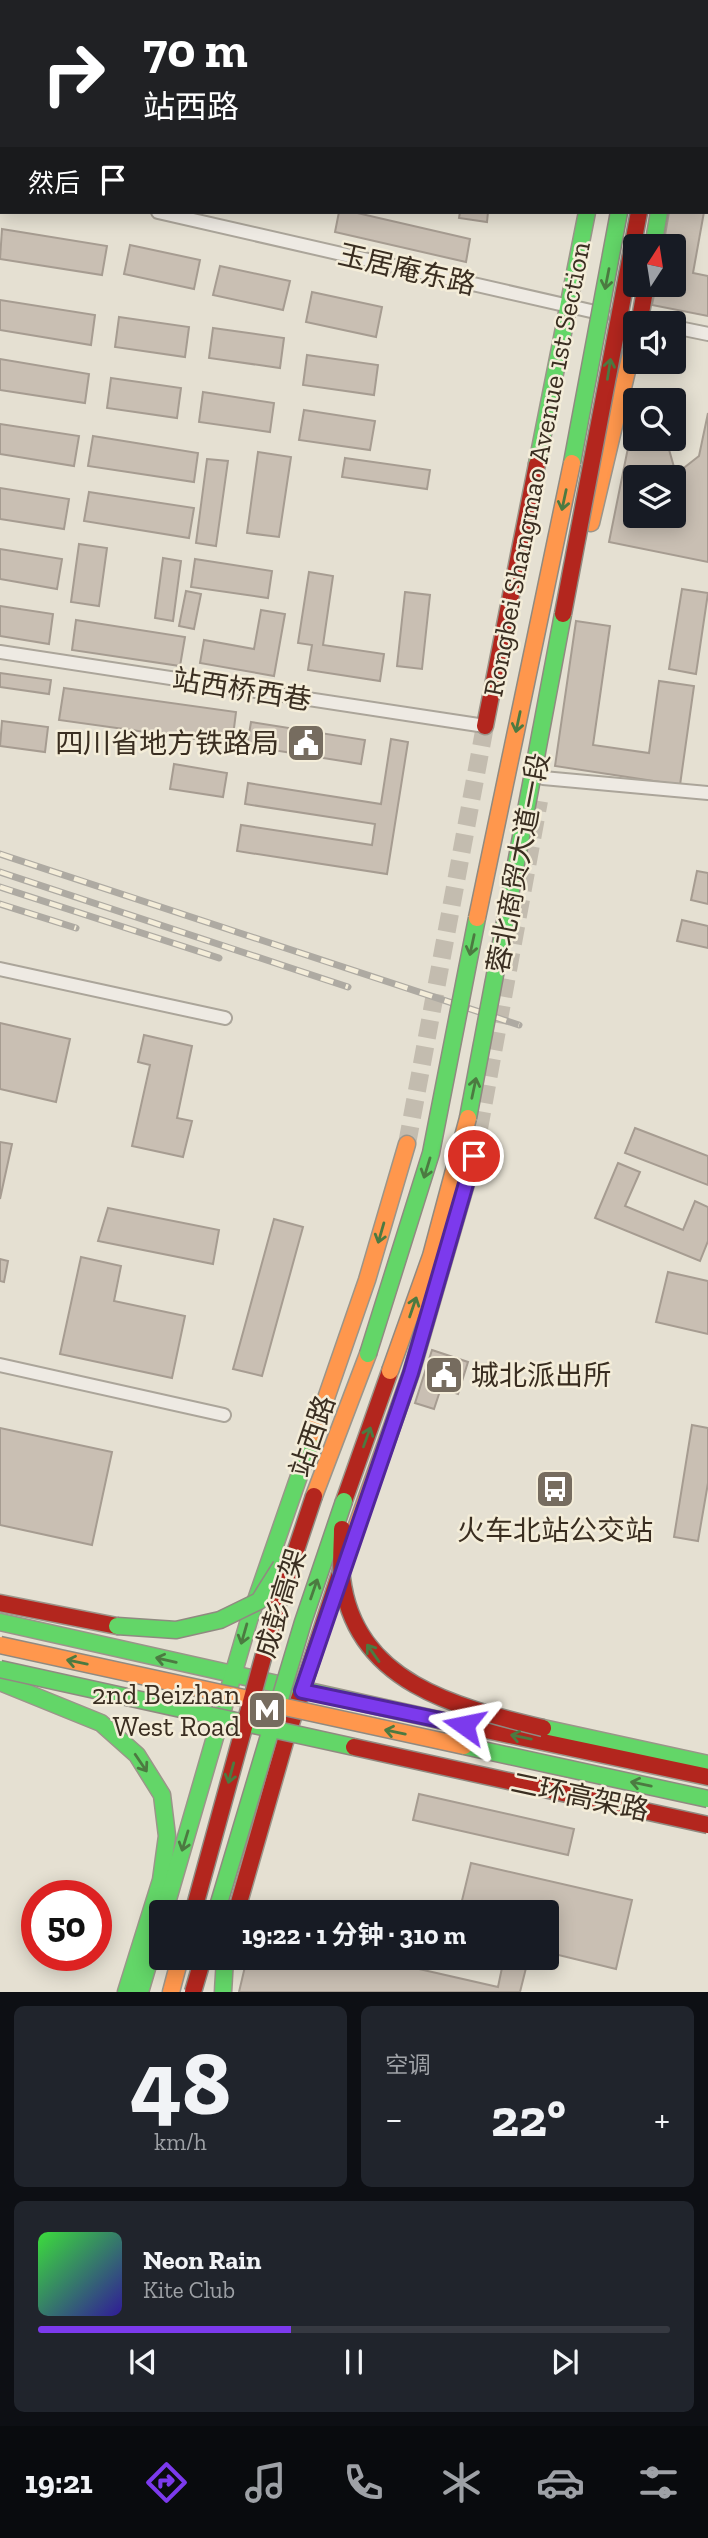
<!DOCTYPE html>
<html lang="zh">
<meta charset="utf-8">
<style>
:root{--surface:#171b24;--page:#20242c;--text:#f1f3f6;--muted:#9ea1a6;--line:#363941;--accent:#7c3aed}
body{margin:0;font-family:"Zilla Slab","Noto Sans SC",serif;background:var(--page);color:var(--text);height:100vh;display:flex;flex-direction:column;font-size:26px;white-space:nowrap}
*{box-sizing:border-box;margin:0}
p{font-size:23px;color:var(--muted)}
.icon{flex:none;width:38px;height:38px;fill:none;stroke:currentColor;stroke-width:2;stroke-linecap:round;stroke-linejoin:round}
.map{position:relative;height:1992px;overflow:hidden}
.side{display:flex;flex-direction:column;gap:14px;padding:14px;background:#0d0f14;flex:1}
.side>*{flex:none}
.guide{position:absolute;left:0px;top:0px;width:709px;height:214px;box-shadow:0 4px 18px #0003;background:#202124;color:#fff;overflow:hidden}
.needle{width:46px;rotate:12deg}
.buttons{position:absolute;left:623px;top:234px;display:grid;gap:14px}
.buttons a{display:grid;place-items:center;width:63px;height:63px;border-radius:7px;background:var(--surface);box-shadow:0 4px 18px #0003;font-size:35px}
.speed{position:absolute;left:21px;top:1880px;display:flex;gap:14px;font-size:35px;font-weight:700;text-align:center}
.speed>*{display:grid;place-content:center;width:91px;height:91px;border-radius:50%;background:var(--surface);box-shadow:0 4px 18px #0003;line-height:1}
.speed .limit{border:10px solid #d22;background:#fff;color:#111}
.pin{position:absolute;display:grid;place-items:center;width:60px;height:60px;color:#fff;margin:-30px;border:4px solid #fff;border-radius:50%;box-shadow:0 2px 7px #0007}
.me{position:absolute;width:77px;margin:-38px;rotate:282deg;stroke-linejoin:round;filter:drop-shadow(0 0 5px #0008)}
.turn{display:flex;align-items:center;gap:24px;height:147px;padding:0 28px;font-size:32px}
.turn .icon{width:91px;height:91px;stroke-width:2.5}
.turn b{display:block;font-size:49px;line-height:60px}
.then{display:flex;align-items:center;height:66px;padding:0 28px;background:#0003;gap:14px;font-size:26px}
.big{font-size:52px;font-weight:700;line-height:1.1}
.side .widget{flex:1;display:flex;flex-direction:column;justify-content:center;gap:10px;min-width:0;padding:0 24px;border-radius:10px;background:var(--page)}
.side .dial{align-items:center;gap:0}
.dial b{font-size:91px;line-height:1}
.song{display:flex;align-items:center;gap:21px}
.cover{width:84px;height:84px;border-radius:10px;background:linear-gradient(135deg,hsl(120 70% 55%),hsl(250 70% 35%))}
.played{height:7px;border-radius:4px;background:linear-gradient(90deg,var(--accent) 40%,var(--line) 40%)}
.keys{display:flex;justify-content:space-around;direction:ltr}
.heat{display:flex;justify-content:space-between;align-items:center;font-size:38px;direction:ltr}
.side .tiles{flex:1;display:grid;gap:14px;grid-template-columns:1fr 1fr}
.widget:last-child{grid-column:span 2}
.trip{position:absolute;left:149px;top:1900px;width:410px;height:70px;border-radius:7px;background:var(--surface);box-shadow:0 4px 18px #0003;font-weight:700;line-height:70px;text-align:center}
.dock{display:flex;height:112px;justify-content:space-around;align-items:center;background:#090b0e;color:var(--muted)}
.dock .icon{width:49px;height:49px}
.dock .active{color:var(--accent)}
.dock b{font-size:32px;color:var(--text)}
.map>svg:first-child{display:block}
</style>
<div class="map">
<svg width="708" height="1992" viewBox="0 0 708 1992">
<rect width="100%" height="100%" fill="#e5e0d2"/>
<g fill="#c9bfb3" stroke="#a69c91" stroke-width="2" fill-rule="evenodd">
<rect x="108" y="0" width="122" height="2"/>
<rect x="242" y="0" width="120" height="2"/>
<polygon points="339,212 353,212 470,239 466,262 335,232"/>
<polygon points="460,212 488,212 487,222 459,218"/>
<polygon points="669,212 704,212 693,273 708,276 708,316 652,305 656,285 674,285 674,247 663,247"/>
<polygon points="2,229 107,246 102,275 0,259"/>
<polygon points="130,245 200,260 194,289 124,274"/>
<polygon points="220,266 290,281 283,310 213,295"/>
<polygon points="312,292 382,307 376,337 306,322"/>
<polygon points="0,300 95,315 91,345 0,330"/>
<polygon points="119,317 189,327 185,357 115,347"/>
<polygon points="213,328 284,338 280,368 209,358"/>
<polygon points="307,355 378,365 374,395 303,385"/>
<polygon points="0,359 89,374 85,403 0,390"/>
<polygon points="111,378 181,388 177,418 107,408"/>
<polygon points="203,392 274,403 270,432 199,422"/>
<polygon points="304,410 375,421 370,450 299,440"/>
<path d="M708 413V562L609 542 634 418 635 439H666L676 474 699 456ZM635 478H674V516H635Z"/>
<polygon points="0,424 79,436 74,466 0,454"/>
<polygon points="93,436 198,453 194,482 88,466"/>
<polygon points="258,452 291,457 279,537 247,533"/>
<polygon points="345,458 430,470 427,489 342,477"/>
<polygon points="207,459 228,461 216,546 196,543"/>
<polygon points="0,488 69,499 64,529 0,519"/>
<polygon points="89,492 194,508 189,538 84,521"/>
<polygon points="79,544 107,548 99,606 71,602"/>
<polygon points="0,549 62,559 57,589 0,579"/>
<polygon points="163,558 181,561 173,621 155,618"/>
<polygon points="195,559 272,571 268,598 191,587"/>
<polygon points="309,572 333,576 323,645 384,654 380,681 308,670 312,645 298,643"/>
<polygon points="682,589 708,593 696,674 669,669"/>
<polygon points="186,591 201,594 194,629 179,626"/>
<polygon points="405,592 430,595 422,669 397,666"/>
<polygon points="0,606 53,614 49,644 0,636"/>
<polygon points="261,610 285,614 274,676 200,663 204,640 254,649"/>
<polygon points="76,620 185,637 180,666 72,650"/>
<polygon points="576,621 610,626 593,745 649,753 659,681 694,686 680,785 555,766"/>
<polygon points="0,673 51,680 49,694 0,687"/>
<polygon points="64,688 236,712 232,744 59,720"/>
<polygon points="2,721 48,727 45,752 0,746"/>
<polygon points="251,722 365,740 361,764 247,746"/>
<polygon points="391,739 408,742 387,874 237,851 241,825 372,845 375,824 245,804 248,783 381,804"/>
<polygon points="174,764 227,773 223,797 170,789"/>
<polygon points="697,871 708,873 708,904 691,900"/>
<polygon points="682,920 708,926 708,948 677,941"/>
<polygon points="0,1023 70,1039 56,1102 0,1089"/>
<polygon points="144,1035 192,1046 177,1118 192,1121 183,1157 132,1146 150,1065 138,1062"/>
<polygon points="635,1128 708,1156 708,1185 625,1153"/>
<polygon points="0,1142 12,1144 0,1199"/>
<polygon points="618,1163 640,1172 625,1206 683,1230 695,1201 708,1207 708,1241 700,1261 595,1218"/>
<polygon points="108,1208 219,1230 213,1264 98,1241"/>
<polygon points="274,1219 303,1227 262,1376 233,1369"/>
<polygon points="81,1257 121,1266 114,1301 185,1316 172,1378 60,1354"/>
<polygon points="0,1259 8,1261 4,1282 0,1281"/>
<polygon points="668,1272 708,1281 708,1334 656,1322"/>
<polygon points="432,1350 468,1362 458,1394 441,1388 434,1409 415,1403"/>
<polygon points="692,1425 708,1428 708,1483 698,1541 674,1537"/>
<polygon points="0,1428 112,1452 92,1545 0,1525"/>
<polygon points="419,1794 574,1829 568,1855 413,1820"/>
<polygon points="471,1863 632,1900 616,1969 546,1952 546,1913 459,1913"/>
<polygon points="361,1904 395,1912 395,1913 359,1913"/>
<polygon points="247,1958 385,1958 384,1961 498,1987 503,1963 526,1968 520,1992 239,1992"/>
</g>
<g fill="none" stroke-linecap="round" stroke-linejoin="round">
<g stroke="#c3bcaf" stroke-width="18" stroke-dasharray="18 9" stroke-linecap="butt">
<polyline points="407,1144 485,726"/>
<polyline points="474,1156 539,801"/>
</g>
<defs>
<g id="street">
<polyline points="72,2 72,0"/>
<polyline points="0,63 2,63"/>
<polyline points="158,212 604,314"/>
<polyline points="632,319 655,324"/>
<polyline points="674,327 708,334"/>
<polyline points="0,652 485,726"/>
<polyline points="543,778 708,793"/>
<polyline points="0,969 225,1018"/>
<polyline points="0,1365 224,1415"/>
</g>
<g id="fast">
<polyline points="657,0 657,2"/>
<polyline points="694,0 694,2"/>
<polyline points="653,247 659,212"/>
<polyline points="537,464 587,212"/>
<polyline points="0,1622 439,1720"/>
<polyline points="0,1682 101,1723 137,1755 162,1795 167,1836 161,1880 126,1992"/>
<polyline points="543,1728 708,1764"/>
<polyline points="164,1913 249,1620 314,1433"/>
<polyline points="140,1992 161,1921"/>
<polyline points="223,1992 225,1958"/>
</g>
<g id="slow">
<polyline points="591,523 635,337"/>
<polyline points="314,1433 367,1280 407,1144"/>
<polyline points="314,1496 368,1354"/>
<polyline points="341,1570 411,1373 474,1156"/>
<polyline points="171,1992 180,1958"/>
</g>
<g id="jam">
<polyline points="629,0 629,2"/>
<polyline points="676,0 676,2"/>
<polyline points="639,324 646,285"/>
<polyline points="485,726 537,464"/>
<polyline points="344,1501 390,1371"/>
<polyline points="0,1603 117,1626"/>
<polyline points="439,1720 708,1777"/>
<polyline points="236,1913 285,1742 341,1570"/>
</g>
</defs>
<use href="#street" stroke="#aba59a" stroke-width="16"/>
<use href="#fast" stroke="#9b958a" stroke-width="19"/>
<use href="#slow" stroke="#9b958a" stroke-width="19"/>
<use href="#jam" stroke="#9b958a" stroke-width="19"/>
<use href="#street" stroke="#eeeae3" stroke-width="12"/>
<use href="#fast" stroke="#63d668" stroke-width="16"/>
<use href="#slow" stroke="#ff974d" stroke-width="16"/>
<use href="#jam" stroke="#b3261e" stroke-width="16"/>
<defs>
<g id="rail">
<polyline points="0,854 519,1025"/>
<polyline points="0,872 348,987"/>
<polyline points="0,887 219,958"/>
<polyline points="0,904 76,928"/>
</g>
</defs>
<use href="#rail" stroke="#aeaaa2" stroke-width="7"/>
<use href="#rail" stroke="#f4edd9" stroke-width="4.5" stroke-dasharray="13" stroke-linecap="butt"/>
<defs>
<g id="fast-bridge">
<polyline points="572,463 619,212"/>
<polyline points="468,1118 563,614"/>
<polyline points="368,1354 431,1153 477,918"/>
<polyline points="117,1626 176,1630 220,1620 259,1601 281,1566"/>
<polyline points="0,1669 354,1747"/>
<polyline points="464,1746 708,1799"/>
<polyline points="216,1913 303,1622 344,1501"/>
</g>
<g id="slow-bridge">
<polyline points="477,918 572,463"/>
<polyline points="390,1371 431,1256 468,1118"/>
<polyline points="0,1645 464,1746"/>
</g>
<g id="jam-bridge">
<polyline points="563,614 639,212"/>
<path d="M342 1529C342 1545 340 1562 342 1578 355 1683 456 1707 543 1728"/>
<polyline points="354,1747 708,1825"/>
<polyline points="193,1913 277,1607 314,1496"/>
<polyline points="193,1992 203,1958"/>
</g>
</defs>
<use href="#fast-bridge" stroke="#908a81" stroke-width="19" stroke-linecap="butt"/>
<use href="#slow-bridge" stroke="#908a81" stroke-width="19" stroke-linecap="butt"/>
<use href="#jam-bridge" stroke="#908a81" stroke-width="19" stroke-linecap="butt"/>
<use href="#fast-bridge" stroke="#63d668" stroke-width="16"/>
<use href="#slow-bridge" stroke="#ff974d" stroke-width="16"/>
<use href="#jam-bridge" stroke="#b3261e" stroke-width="16"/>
</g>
<defs><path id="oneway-shaft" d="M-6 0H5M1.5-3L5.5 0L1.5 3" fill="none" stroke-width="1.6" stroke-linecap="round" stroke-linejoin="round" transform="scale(1.75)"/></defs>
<g stroke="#4c7a41">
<use href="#oneway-shaft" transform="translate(607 279) rotate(101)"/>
<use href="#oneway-shaft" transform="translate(609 369) rotate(-81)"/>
<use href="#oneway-shaft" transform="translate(564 500) rotate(102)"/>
<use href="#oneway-shaft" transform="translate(518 722) rotate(102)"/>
<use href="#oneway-shaft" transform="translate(472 945) rotate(102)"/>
<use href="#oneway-shaft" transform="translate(474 1088) rotate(-78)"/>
<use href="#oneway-shaft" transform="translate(427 1168) rotate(107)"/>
<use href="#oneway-shaft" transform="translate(381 1233) rotate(106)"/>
<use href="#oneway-shaft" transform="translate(413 1307) rotate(-71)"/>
<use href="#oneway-shaft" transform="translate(367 1437) rotate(-70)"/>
<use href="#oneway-shaft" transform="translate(314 1589) rotate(-71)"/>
<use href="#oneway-shaft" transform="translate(244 1634) rotate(106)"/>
<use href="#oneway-shaft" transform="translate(373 1653) rotate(-125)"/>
<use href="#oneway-shaft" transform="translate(166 1660) rotate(-167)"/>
<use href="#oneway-shaft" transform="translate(77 1662) rotate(-168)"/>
<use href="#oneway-shaft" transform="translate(395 1732) rotate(-168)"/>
<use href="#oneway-shaft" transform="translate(521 1737) rotate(-168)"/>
<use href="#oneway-shaft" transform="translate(141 1763) rotate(56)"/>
<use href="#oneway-shaft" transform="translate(231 1773) rotate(105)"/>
<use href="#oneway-shaft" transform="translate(641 1784) rotate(-168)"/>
<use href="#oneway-shaft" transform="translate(185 1841) rotate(107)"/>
</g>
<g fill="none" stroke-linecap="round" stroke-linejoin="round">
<defs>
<polyline id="route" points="464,1725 302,1691 411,1373 474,1156"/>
</defs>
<use href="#route" stroke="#51269a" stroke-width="18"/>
<use href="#route" stroke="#7c3aed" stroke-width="12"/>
</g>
<defs>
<symbol id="civic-square" viewBox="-11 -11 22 22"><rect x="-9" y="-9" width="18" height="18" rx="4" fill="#766c5f" stroke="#f4edd9"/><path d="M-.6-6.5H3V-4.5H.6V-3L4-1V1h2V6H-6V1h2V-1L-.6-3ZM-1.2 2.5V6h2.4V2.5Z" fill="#fff"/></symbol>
<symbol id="bus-square" viewBox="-11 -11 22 22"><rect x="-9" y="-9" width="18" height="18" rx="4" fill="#766c5f" stroke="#f4edd9"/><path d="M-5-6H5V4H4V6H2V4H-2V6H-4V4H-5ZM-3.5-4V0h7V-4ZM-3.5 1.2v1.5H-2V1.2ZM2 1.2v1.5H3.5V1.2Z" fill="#fff"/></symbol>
<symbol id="metro-square" viewBox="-11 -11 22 22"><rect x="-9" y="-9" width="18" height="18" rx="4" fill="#766c5f" stroke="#f4edd9"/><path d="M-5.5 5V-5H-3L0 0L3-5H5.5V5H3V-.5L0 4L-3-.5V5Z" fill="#fff"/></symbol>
</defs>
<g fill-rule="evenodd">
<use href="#civic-square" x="284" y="721" width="44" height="44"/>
<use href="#civic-square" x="422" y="1353" width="44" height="44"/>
<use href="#bus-square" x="533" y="1467" width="44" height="44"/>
<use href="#metro-square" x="245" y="1688" width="44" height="44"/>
</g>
<g text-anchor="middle" stroke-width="5" stroke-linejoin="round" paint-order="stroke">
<g font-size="28" fill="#3a2e21" stroke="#f4edd9">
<text transform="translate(407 269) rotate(13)" y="10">玉居庵东路</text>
<text transform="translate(536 469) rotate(-79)" y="10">Rongbei Shangmao Avenue 1st Section</text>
<text transform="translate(242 689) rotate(9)" y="10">站西桥西巷</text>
<text transform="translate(518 863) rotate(-79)" y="10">蓉北商贸大道一段</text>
<text transform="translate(312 1436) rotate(-71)" y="10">站西路</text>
<text transform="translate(280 1603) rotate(-73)" y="10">成彭高架</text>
<text transform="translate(580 1796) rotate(12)" y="10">二环高架路</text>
</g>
<g font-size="28" fill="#3a2e21" stroke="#f4edd9" text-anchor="end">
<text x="279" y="753">四川省地方铁路局</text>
<text x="471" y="1385" text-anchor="start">城北派出所</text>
<text x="555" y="1540" text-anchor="middle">火车北站公交站</text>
<text x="240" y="1704">2nd Beizhan<tspan x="240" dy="32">West Road</tspan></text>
</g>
</g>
</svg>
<div class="buttons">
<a><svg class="needle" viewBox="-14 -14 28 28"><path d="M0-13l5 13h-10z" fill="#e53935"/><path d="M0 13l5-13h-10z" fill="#9ea1a6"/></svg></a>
<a><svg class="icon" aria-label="sound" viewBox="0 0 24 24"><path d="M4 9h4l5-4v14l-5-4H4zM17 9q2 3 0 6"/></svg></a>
<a><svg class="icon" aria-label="search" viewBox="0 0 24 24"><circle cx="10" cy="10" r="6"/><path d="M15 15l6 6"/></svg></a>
<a><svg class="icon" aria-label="layers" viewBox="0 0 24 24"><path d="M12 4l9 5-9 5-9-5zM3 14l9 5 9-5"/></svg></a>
</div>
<div class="speed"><div class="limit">50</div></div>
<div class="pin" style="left:474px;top:1156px;background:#d93025"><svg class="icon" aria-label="arrive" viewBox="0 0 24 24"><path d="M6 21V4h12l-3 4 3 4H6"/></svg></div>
<svg class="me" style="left:464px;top:1725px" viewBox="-20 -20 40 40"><path d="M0-17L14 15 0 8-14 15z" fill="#7c3aed" stroke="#fff" stroke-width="4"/></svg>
<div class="trip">19:22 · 1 分钟 · 310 m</div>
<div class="guide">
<div class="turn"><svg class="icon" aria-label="right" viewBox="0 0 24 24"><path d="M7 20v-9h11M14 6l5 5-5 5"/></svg><div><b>70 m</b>站西路</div></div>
<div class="then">然后<svg class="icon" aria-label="arrive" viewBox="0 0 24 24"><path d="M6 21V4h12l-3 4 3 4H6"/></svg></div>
</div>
</div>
<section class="side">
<div class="tiles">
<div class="widget dial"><b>48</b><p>km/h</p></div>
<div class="widget"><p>空调</p>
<div class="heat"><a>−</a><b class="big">22°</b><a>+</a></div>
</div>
<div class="widget">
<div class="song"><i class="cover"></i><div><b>Neon Rain</b><p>Kite Club</p></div></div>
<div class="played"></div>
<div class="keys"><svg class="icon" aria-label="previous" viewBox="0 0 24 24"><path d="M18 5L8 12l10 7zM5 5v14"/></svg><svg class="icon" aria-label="pause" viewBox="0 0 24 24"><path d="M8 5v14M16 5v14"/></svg><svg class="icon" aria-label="next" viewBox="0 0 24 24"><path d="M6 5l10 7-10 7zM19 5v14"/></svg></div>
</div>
</div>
</section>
<nav class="dock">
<b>19:21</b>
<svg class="icon active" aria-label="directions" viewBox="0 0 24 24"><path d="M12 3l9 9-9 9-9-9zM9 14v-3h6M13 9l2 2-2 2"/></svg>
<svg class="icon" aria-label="music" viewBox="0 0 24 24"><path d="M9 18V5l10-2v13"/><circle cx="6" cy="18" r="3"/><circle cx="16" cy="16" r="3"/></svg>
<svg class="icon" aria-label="phone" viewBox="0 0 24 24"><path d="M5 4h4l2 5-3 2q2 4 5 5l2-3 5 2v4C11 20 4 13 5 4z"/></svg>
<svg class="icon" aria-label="climate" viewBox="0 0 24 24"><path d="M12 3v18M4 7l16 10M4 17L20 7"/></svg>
<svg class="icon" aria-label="car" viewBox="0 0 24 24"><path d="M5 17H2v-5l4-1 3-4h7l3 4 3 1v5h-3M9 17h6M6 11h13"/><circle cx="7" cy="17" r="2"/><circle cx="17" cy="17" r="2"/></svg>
<svg class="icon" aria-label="filters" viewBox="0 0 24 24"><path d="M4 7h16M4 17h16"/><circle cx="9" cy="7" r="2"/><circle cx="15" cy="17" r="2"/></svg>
</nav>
